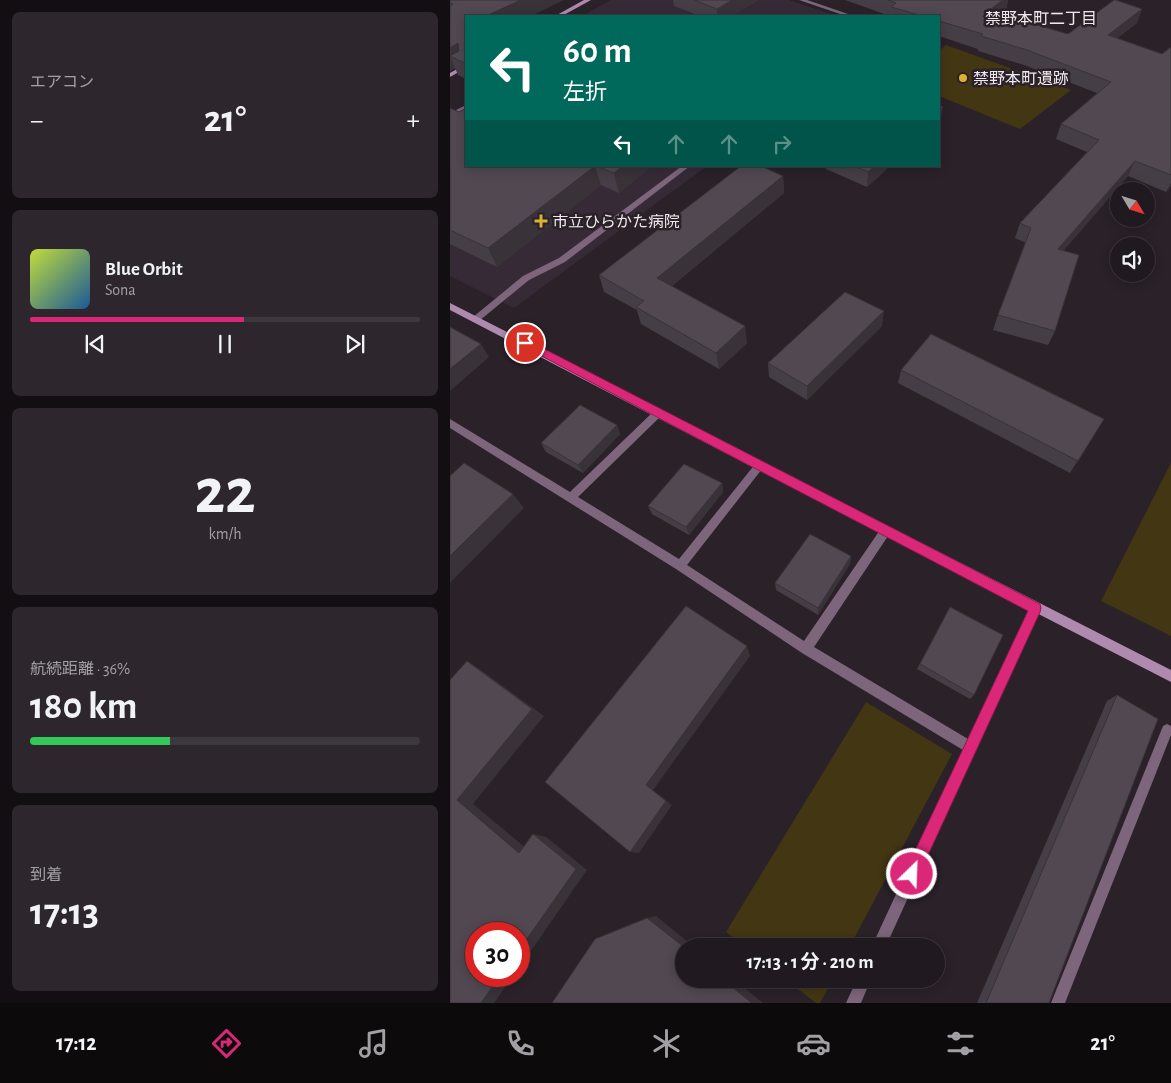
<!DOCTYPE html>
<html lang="ja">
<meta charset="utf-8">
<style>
:root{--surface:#20191f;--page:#2d262c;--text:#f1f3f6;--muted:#a2a0a4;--line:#3d383d;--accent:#db2777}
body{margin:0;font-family:"Alegreya Sans","Noto Sans JP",sans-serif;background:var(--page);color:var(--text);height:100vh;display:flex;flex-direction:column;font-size:19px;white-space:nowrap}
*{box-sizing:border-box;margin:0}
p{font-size:16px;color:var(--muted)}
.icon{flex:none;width:28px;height:28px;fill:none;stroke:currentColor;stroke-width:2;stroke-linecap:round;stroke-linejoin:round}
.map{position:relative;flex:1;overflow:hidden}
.panel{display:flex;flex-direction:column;gap:12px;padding:12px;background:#120e11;width:450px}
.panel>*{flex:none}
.hud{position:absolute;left:15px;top:15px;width:475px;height:152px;border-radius:0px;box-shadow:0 2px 12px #0003,0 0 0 1px var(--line);background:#00695c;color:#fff;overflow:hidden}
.needle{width:32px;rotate:128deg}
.fabs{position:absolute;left:660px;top:182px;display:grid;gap:10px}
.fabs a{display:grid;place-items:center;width:45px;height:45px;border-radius:50%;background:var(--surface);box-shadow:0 2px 12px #0003,0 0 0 1px var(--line);font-size:25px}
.speed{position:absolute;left:15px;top:922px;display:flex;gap:10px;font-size:25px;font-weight:700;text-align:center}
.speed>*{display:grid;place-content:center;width:65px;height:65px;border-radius:50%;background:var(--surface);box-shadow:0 2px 12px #0003,0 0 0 1px var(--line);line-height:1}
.speed .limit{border:8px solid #d22;background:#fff;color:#111}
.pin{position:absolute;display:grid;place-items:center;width:42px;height:42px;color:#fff;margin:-21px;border:2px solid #fff;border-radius:50%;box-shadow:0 1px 5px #0007}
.me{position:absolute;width:55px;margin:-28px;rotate:24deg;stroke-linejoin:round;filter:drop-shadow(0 0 4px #0008)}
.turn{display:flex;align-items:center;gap:18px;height:105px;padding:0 15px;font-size:22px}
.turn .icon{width:65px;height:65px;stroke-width:2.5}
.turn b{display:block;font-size:35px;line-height:42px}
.lanes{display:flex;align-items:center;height:48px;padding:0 15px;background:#0003;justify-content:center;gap:25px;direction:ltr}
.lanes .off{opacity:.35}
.big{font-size:38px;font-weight:700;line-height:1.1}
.panel .tile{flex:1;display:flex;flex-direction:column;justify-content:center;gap:8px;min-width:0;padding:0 18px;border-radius:8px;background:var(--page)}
.panel .dial{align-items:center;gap:0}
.dial b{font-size:65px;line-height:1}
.song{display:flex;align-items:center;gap:15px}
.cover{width:60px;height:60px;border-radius:8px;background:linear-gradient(135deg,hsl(70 70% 55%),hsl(210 70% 35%))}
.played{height:5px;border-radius:2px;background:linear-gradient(90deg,var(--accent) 55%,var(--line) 55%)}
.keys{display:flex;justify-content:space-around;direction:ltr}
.heat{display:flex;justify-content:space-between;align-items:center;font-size:28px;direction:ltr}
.charge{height:8px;border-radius:4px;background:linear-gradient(90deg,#34c759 36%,var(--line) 0)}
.trip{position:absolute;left:225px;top:938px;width:270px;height:50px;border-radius:25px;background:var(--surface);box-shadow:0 2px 12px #0003,0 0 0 1px var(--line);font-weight:700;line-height:50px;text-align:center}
.dock{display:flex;height:80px;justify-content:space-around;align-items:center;background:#0d0a0c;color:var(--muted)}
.dock .icon{width:35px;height:35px}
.dock .on{color:var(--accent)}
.dock b{font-size:22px;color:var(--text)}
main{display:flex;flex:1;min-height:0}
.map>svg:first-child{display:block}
</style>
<main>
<section class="panel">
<div class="tile"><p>エアコン</p>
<div class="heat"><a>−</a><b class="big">21°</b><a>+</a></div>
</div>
<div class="tile">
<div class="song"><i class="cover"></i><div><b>Blue Orbit</b><p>Sona</p></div></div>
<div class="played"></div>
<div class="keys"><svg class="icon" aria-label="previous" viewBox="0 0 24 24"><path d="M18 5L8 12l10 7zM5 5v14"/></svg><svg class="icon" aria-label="pause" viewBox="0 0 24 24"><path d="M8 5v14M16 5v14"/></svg><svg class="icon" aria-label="next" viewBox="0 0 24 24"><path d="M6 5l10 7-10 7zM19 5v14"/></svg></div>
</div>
<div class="tile dial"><b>22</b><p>km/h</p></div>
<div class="tile"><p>航続距離 · 36%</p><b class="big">180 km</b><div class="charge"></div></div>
<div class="tile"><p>到着</p><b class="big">17:13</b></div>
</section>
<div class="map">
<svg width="721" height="1003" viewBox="0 0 721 1003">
<rect width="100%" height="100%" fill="#2a2129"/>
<g fill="#372a37">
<polygon points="161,0 339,0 387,16 132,16"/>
<polygon points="0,119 16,166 257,166 64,308 0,276"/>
</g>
<g fill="#433613">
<polygon points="496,45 621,90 570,129 489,96 489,51"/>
<polygon points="721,463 721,636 651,601"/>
<polygon points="416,702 502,754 400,946 295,946 276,932"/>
<polygon points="335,979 383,979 370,1003 366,1003"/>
</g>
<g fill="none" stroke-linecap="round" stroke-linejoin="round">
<polygon fill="#7d657c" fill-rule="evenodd" points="232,166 240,166 115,262 79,280 29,321 23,321 23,317 73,276 109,258"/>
<g fill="#7d657c" fill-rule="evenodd">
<polygon points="349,0 357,0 404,16 396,16"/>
<polygon points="16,105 16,109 0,117 0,113"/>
<polygon points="208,409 211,410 213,413 211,416 128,497 229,559 306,463 312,463 314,466 312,469 237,565 354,641 432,527 436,525 440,527 441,530 440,533 364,647 518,739 581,604 585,603 589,604 590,608 436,946 422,946 513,750 352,653 226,569 0,428 0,419 120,492 205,410"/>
<polygon points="717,724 721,726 721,735 615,1003 601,1003 713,726"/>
<polygon points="407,979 421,979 411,1003 396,1003"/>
</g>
<g fill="#b089ae" fill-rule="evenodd">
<polygon points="134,0 141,0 112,16 105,16"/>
<polygon points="16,64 16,68 0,77 0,73"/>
<polygon points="0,303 721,670 721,682 306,469 0,310"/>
</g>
</g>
<g fill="#463e46">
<polygon points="0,0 16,16 16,79 8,75 5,68 0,71"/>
<polygon points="223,0 309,0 280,16 250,16 224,6"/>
<polygon points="395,0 558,0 556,10 550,14 618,34 692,9 687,23 667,38 712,54 721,47 721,186 716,192 678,176 613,251 605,331 598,345 543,330 548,315 576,243 565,238 570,223 637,152 606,139 611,124 647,93 574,65 528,51 528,49 489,36 489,16 440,16"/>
<polygon points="0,108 9,112 202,166 169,193 151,185 47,267 0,244"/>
<polygon points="376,166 440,166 417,187 376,169"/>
<polygon points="333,176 334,193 222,286 297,343 269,369 191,324 187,310 154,292 149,275"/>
<polygon points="432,326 357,400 319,377 318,363"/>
<polygon points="451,370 654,419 620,473 448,383"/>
<polygon points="167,425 170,434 133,473 96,452 91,443"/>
<polygon points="272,483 273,492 239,535 202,514 198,506"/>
<polygon points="401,556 400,564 368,615 326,590 325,583"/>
<polygon points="500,607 524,695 520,699 467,669"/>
<polygon points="667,695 599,1003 527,1003 657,701"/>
</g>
<g fill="#393239">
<polygon points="71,0 114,0 81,16 36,16"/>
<polygon points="282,0 309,0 280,16 267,16 267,9"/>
<polygon points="553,0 558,0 556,10 535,26 538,11"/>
<polygon points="692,9 687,23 652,50 658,35"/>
<polygon points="8,43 16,62 0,56 0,48"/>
<polygon points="0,56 5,68 0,71"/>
<polygon points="493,107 490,121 489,123 489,110"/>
<polygon points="685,161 678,176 602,264 608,249"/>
<polygon points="145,166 151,185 47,267 38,248"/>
<polygon points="173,166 202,166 169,193 164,173"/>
<polygon points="425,166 440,166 417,187 418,172"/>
<polygon points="333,176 334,193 211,295 207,278"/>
<polygon points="721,182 721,186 716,192"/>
<polygon points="434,311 432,326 357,400 357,386"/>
<polygon points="295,326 297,343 269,369 266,353"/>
<polygon points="31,344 39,357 0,391 0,369"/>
<polygon points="167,425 170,434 133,473 128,465"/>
<polygon points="272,483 273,492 239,535 236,527"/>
<polygon points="63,494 74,508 0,583 0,556"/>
<polygon points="401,556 400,564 368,615 368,608"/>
<polygon points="297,646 300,656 203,790 222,805 189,853 180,852 196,785"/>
<polygon points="17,661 31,670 94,716 23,804 83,854 69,853 7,800"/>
<polygon points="83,834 96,837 137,870 69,968 69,950"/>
<polygon points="206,916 243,946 234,946 234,947 197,918"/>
<polygon points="50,976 63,976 44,1003 31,1003"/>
<polygon points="272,979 283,979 313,1003 302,1003"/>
</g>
<g fill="#514851" stroke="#393239">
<polygon points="0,0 71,0 36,16 16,16 16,64 0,56 9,51 8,43 0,48 0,7 3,4 0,2"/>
<polygon points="244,0 282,0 267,9"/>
<polygon points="438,0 553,0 538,11 618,34 664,0 666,0 692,9 658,35 712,54 721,47 721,175 685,161 608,249 629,255 605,331 548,315 581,228 570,223 649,140 611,124 661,82 577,50 531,36 533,34 489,21 489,16 473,16 441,7 446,3"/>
<polygon points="489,105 493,107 489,110"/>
<polygon points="0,108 9,112 16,108 16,166 145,166 38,248 0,230"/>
<polygon points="146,166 173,166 164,173"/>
<polygon points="291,166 311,166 333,176 207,278 295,326 266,353 186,307 194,301 149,275"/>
<polygon points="405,166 425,166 418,172"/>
<polygon points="395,292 434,311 357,386 318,363"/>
<polygon points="0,327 31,344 0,369"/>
<polygon points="481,334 654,419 628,461 451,370"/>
<polygon points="130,405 167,425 128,465 91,443"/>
<polygon points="14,463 63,494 0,556 0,476"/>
<polygon points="234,464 272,483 236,527 198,506"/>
<polygon points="360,534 401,556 368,608 325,583"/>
<polygon points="236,606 297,646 196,785 216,801 180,852 95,782"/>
<polygon points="500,607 553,635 524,695 470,664"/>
<polygon points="17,661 82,709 7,800 69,853 83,834 126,869 69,950 69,934 26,934 26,976 50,976 31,1003 0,1003 0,680"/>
<polygon points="667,695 708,719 599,1003 536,1003"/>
<polygon points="197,918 234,947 234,979 272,979 302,1003 102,1003 145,939"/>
</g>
<path fill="#db2777" stroke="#8e194d" d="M75 339 590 604 591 608 590 612 467 879 462 882 456 879 454 874 578 611C409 522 239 435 71 345V340Z"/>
<g fill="#ddb133" stroke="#2a2129" stroke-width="2">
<circle cx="513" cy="78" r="5"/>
<path d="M88.5 213.5h5v5h5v5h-5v5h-5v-5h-5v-5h5z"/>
</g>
<g text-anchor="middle" stroke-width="5" stroke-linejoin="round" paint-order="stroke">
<g font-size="16" fill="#efe9ee" stroke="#2a2129">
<text x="591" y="24">禁野本町二丁目</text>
</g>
<g font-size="16" fill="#efe9ee" stroke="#2a2129" text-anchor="start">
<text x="523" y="84">禁野本町遺跡</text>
<text x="102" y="227">市立ひらかた病院</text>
</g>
</g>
</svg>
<div class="fabs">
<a><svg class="needle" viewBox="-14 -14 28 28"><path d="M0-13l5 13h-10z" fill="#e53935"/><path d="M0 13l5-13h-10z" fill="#a2a0a4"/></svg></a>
<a><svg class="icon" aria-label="sound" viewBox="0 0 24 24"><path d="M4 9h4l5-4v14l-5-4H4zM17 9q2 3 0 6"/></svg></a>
</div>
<div class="speed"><div class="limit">30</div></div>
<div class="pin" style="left:75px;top:343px;background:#d93025"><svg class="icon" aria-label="arrive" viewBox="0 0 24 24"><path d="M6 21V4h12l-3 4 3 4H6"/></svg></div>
<svg class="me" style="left:462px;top:874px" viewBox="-20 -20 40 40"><circle r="17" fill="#db2777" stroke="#fff" stroke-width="3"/><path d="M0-11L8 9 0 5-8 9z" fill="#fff"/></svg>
<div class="trip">17:13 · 1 分 · 210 m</div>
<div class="hud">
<div class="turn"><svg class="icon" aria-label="left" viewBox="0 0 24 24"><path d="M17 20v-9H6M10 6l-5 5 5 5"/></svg><div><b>60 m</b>左折</div></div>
<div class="lanes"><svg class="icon" aria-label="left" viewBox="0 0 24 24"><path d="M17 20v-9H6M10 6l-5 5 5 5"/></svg><svg class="icon off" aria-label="ahead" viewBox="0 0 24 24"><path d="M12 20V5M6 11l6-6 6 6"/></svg><svg class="icon off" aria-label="ahead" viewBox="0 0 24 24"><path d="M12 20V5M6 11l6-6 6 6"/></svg><svg class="icon off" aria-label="right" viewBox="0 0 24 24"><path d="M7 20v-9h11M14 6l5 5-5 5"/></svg></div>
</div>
</div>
</main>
<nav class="dock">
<b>17:12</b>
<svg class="icon on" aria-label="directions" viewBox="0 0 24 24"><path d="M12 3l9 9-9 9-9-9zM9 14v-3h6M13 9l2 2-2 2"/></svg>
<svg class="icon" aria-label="music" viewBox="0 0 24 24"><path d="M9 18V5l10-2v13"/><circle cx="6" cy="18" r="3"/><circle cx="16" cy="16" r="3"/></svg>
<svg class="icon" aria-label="phone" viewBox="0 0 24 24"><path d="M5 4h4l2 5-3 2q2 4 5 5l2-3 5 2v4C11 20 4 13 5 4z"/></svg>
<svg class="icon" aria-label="climate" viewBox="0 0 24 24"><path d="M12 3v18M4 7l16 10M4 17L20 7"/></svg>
<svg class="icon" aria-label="car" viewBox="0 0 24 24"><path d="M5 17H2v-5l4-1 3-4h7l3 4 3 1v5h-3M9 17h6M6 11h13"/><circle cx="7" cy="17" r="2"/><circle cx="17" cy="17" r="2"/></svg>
<svg class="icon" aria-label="filters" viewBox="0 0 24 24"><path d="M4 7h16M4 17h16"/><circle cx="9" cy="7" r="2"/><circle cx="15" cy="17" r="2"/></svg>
<b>21°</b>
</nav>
